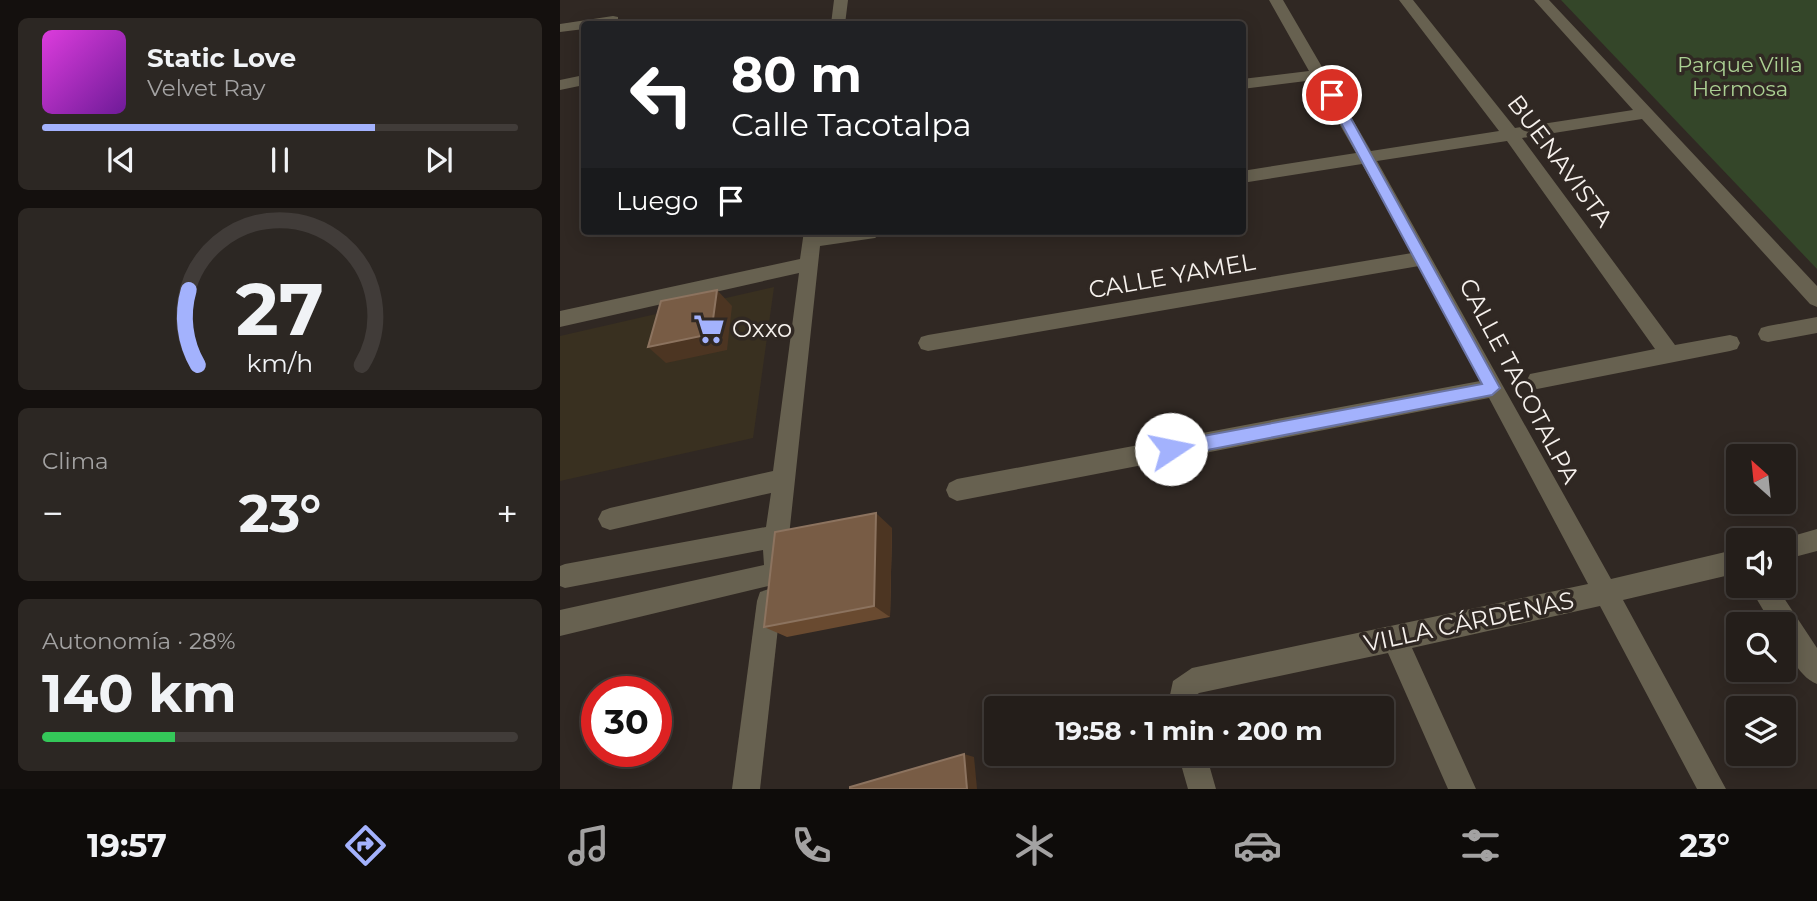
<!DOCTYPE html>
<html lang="es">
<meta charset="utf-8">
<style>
:root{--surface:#241e1a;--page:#2c2723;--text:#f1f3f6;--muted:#a3a2a2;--line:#413c39;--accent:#a3b2fd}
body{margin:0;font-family:Montserrat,sans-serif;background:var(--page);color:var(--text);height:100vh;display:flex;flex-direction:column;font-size:26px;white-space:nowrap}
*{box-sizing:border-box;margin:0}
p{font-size:23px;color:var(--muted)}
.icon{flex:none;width:38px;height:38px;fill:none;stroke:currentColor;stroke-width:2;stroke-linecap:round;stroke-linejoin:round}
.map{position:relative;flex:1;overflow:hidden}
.sheet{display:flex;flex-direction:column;gap:18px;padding:18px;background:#14100e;width:560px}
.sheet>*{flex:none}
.hud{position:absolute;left:21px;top:21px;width:665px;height:214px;border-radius:7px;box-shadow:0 4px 18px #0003,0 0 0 2px var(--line);background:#202124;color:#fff;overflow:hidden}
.needle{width:46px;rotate:333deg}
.controls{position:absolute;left:1166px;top:444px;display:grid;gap:14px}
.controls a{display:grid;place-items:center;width:70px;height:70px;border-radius:7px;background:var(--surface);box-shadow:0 4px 18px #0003,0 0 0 2px var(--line);font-size:35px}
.speed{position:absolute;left:21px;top:676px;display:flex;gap:14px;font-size:35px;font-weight:700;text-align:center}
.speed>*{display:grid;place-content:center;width:91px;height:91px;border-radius:50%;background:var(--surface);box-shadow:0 4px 18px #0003,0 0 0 2px var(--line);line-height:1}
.speed .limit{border:10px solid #d22;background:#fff;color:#111}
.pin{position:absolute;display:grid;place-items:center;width:60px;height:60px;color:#fff;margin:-30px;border:4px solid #fff;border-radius:50%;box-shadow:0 2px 7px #0007}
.me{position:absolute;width:77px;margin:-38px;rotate:79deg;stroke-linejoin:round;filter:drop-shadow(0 0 5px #0008)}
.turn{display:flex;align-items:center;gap:24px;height:147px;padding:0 35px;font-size:32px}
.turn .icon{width:91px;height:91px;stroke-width:2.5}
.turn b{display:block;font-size:49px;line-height:60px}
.then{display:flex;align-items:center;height:66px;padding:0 35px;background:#0003;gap:14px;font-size:26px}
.big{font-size:52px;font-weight:700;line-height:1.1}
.sheet .tile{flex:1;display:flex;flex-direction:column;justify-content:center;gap:10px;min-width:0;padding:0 24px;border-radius:10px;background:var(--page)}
.sheet .dial{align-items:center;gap:0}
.dial svg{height:182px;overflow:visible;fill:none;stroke:var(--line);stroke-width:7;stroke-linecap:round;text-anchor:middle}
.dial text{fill:var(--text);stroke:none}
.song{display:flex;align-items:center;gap:21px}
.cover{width:84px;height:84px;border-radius:10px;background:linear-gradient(135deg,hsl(300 70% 55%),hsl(280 70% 35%))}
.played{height:7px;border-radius:4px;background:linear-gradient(90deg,var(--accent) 70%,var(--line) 70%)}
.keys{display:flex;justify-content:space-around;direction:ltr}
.heat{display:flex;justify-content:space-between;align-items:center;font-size:38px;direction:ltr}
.charge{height:10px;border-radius:5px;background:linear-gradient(90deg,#34c759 28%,var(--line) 0)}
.trip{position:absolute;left:424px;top:696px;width:410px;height:70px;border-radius:7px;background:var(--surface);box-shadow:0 4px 18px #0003,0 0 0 2px var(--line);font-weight:700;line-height:70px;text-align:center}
.dock{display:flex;height:112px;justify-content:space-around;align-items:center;background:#0e0c0a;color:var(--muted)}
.dock .icon{width:49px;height:49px}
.dock .selected{color:var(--accent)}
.dock b{font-size:32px;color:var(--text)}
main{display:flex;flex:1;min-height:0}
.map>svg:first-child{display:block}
</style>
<main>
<section class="sheet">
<div class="tile">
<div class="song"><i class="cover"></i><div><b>Static Love</b><p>Velvet Ray</p></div></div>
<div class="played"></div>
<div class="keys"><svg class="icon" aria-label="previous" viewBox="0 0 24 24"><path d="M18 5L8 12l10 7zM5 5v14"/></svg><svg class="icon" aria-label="pause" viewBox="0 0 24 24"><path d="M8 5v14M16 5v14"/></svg><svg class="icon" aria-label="next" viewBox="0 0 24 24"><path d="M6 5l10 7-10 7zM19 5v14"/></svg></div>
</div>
<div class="tile dial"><svg viewBox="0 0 100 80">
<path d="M14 69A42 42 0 1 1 86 69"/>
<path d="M14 69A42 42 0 0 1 10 36" stroke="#a3b2fd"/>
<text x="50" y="56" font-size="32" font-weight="700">27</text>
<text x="50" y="72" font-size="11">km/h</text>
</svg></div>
<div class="tile"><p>Clima</p>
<div class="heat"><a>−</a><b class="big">23°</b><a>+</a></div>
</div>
<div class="tile"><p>Autonomía · 28%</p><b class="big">140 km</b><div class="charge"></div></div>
</section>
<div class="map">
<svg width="1257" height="789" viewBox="0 0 1257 789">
<rect width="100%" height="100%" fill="#302823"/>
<polygon fill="#393020" points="214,287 193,438 0,481 0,336"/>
<polygon fill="#344629" points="1001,0 1257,0 1257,269"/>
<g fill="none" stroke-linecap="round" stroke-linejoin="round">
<g fill="#676150" fill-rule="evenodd">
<polygon points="274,0 288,0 285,24 271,24"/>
<polygon points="709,0 723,0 811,151 939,131 839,0 853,0 955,128 1073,110 974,0 989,0 1257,286 1257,307 1250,304 1082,119 962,138 1115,345 1170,335 1177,337 1180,343 1177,349 1170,351 977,389 970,386 967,380 970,374 1095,349 947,141 817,161 1051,579 1178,549 1178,573 1063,600 1166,789 1137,789 1040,606 852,648 916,789 888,789 828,653 639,693 635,696 633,709 607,709 613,681 632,668 1028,584 929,398 397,501 389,497 386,490 389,483 397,479 920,381 859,266 368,351 361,349 358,343 361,337 368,335 852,253 802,164 682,183 682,171 796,153 754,80 682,89 682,79 749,71"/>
<polygon points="53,16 58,17 58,23 24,24 24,29 0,32 0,24"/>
<polygon points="24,75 24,85 0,90 0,80"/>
<polygon points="244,231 324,231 315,238 260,246 229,536 221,583 0,636 0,610 204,565 203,550 5,588 0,586 0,566 5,564 206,527 211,493 50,530 42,527 38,519 42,511 50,508 213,471 239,273 0,327 0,311 240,259"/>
<polygon points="1257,317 1257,333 1208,342 1201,340 1198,334 1201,328 1208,326"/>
<polygon points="1257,529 1257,551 1223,560 1223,541 1215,541"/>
<path d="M1189 586H1216L1257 648V684C1237 676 1223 646 1223 625H1212Z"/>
<polygon points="209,589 218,592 221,601 200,789 172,789 197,601 200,592"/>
<polygon points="618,754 646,754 656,789 628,789"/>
</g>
</g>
<polygon fill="#694a30" points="332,528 330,617 227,637 204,627"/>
<g fill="#4c3522">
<polygon points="157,290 172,306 167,350 106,363 88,347"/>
<polygon points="316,513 332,528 330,617 314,606"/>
<polygon points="404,754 414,757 417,789 407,789"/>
</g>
<g fill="#785c45" stroke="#8c735f" stroke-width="2">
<polygon points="157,290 151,334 88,347 101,301"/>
<polygon points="316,513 314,606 204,627 215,532"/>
<polygon points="404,754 407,789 290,789 290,787"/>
</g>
<polygon fill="#a3b2fd" stroke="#6a74a4" stroke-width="2" points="772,91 778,95 940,388 932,395 611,457 605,455 605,444 611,442 922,384 766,95"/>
<defs>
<symbol id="supermarket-bare" viewBox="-9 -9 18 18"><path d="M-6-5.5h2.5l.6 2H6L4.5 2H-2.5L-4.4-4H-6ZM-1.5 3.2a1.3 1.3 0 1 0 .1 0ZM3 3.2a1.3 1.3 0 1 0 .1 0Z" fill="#a3b2fd" stroke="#302823" stroke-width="2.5" paint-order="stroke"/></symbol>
</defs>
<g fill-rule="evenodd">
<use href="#supermarket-bare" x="127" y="307" width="44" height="44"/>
</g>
<g text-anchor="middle" stroke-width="7" stroke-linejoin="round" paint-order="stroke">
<g font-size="21" fill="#abd093" stroke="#302823">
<text x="1180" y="72">Parque Villa<tspan x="1180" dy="24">Hermosa</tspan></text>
</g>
<g font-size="24" fill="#f6f1ed" stroke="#302823">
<text transform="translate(1000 161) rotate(53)" y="8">BUENAVISTA</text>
<text transform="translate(612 276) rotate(-10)" y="8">CALLE YAMEL</text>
<text transform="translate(959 381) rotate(62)" y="8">CALLE TACOTALPA</text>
<text transform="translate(909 622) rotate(-12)" y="8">VILLA CÁRDENAS</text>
</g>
<g font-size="24" fill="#f6f1ed" stroke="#302823" text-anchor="start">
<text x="172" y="337">Oxxo</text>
</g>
</g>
</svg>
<div class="controls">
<a><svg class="needle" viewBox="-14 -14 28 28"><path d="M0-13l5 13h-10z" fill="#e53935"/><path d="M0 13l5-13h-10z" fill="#a3a2a2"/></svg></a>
<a><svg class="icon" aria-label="sound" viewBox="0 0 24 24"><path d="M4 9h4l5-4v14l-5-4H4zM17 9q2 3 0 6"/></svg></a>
<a><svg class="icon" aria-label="search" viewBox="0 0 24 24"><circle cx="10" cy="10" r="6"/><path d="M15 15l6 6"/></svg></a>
<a><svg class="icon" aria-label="layers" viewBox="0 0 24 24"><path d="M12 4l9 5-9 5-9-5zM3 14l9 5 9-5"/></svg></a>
</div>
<div class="speed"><div class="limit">30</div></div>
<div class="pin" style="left:772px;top:95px;background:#d93025"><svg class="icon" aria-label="arrive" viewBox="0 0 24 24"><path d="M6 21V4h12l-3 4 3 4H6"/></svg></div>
<svg class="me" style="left:611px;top:449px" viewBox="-20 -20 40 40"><circle r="19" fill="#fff"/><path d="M0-13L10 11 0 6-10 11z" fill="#a3b2fd"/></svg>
<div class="trip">19:58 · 1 min · 200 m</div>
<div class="hud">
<div class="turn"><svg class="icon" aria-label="left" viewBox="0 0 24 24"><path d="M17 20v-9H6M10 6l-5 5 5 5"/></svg><div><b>80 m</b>Calle Tacotalpa</div></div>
<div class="then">Luego<svg class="icon" aria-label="arrive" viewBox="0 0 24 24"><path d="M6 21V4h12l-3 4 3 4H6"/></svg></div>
</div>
</div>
</main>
<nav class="dock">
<b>19:57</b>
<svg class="icon selected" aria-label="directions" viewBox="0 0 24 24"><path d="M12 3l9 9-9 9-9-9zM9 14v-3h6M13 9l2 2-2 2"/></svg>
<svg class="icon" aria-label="music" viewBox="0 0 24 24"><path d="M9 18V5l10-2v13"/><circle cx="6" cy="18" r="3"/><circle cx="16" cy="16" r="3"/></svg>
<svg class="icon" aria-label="phone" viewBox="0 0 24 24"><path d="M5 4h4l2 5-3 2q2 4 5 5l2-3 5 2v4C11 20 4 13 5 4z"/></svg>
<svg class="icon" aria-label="climate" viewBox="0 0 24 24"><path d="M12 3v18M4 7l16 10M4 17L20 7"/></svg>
<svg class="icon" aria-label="car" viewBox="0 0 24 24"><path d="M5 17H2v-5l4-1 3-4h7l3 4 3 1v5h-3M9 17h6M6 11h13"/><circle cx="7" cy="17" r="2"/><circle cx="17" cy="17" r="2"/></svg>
<svg class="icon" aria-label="filters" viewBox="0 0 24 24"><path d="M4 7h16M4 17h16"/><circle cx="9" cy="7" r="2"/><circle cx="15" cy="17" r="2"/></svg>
<b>23°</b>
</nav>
